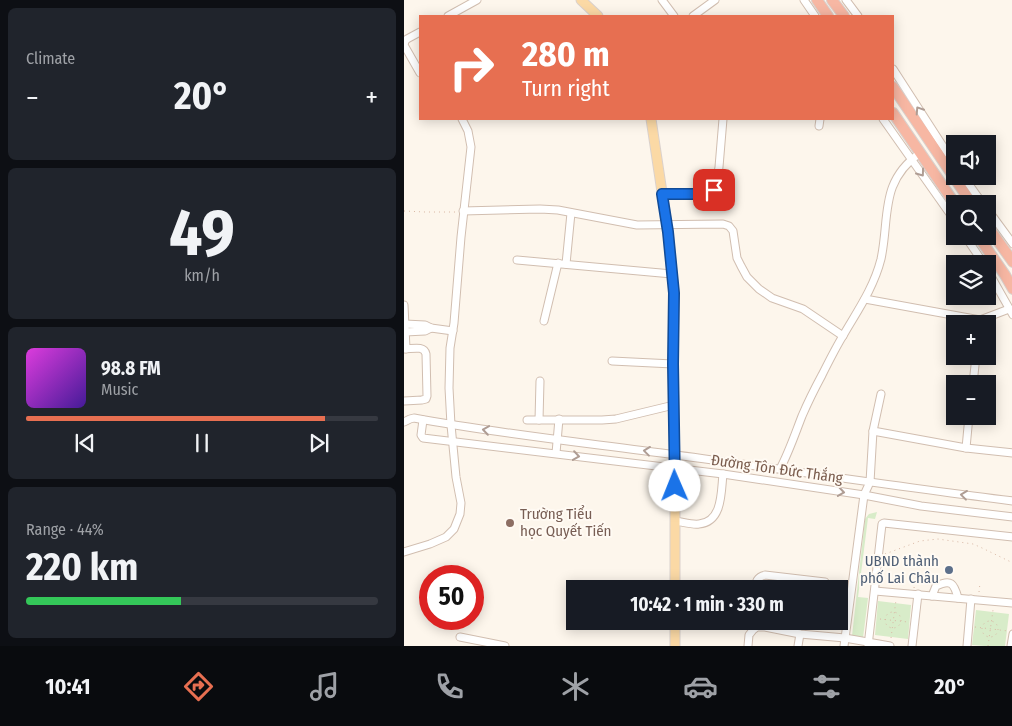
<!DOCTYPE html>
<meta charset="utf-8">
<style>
:root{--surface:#171b24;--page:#20242c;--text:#f1f3f6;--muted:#9ea1a6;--line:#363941;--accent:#e76f51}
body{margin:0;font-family:"Fira Sans Condensed",sans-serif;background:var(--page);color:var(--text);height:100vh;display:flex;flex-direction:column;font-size:19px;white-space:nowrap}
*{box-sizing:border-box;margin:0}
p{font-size:16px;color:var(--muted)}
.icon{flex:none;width:28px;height:28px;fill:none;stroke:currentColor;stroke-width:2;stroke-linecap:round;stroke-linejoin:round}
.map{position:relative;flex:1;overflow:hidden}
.drawer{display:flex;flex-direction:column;gap:8px;padding:8px;background:#0d0f14;width:404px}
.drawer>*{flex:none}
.guide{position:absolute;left:15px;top:15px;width:475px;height:105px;border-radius:0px;box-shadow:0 2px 12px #0003;background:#e76f51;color:#fff;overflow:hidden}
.buttons{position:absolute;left:542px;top:135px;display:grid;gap:10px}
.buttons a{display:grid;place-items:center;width:50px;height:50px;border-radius:0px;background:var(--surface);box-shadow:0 2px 12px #0003;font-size:25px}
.speed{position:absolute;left:15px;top:565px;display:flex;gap:10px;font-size:25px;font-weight:700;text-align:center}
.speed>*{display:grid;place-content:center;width:65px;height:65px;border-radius:50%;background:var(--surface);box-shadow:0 2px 12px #0003;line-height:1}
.speed .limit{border:8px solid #d22;background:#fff;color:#111}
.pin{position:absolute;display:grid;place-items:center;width:42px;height:42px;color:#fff;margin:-21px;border-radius:10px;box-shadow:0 2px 8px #0006}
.me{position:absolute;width:55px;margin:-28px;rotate:359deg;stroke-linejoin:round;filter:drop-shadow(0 0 4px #0008)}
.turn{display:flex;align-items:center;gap:18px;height:105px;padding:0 20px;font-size:22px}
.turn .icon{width:65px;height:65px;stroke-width:2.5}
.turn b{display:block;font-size:35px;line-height:42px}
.big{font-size:38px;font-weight:700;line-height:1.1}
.drawer .widget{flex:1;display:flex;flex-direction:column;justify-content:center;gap:8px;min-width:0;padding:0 18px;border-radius:8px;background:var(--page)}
.drawer .dial{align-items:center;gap:0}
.dial b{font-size:65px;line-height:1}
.song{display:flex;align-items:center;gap:15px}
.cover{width:60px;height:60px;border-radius:8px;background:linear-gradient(135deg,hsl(300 70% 55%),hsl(260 70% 35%))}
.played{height:5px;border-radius:2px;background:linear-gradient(90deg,var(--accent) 85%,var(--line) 85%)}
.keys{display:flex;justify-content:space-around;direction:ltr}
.heat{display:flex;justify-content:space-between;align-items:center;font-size:28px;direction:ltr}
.charge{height:8px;border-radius:4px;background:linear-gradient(90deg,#34c759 44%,var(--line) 0)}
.trip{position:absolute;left:162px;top:580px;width:282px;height:50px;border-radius:0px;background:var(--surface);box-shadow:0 2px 12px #0003;font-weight:700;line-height:50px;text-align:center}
.menu{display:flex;height:80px;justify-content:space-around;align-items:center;background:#090b0e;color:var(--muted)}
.menu .icon{width:35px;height:35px}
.menu .active{color:var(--accent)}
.menu b{font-size:22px;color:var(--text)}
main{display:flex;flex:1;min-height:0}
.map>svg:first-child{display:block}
</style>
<main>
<section class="drawer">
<div class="widget"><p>Climate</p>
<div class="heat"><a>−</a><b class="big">20°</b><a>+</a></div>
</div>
<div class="widget dial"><b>49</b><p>km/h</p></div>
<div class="widget">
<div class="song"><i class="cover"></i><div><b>98.8 FM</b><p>Music</p></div></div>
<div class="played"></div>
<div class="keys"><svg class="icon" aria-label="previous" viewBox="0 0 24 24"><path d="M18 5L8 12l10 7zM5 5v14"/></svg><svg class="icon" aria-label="pause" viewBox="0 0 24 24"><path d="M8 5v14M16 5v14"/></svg><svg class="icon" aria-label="next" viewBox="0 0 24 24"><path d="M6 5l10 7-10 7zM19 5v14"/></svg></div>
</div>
<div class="widget"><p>Range · 44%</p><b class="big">220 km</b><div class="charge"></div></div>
</section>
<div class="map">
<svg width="609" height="646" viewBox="0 0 609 646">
<rect width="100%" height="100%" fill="#fdf6ec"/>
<g fill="#d8ecc9">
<polygon points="473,512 471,519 464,518 454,597 464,598 459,638 448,636 461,519 465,514"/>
<polygon points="474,601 507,605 504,639 471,635"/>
<polygon points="572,610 605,614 601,646 581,646 568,645"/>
</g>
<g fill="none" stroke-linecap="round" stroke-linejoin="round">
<defs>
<g id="minor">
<polyline points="258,0 270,16"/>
<polyline points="400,0 411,16"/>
<polyline points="442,0 454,16"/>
<polyline points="44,16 73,0"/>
<polyline points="289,16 311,0"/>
<polyline points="16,32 3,39 1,41 0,45 16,73"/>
<polyline points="489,69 551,165"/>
<polyline points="479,119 551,221"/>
<polyline points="415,126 416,119"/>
<polyline points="559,176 579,204"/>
<polyline points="258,194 304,194 310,191 312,186 315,167 319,119"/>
<polyline points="584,210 609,244"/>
<polyline points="59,211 136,209 154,210 233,225 319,224 325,226 329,231 333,258 337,266 343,277 355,289 368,298 399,309 439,336"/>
<polyline points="561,236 580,264"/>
<polyline points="113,260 268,274"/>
<polyline points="162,264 167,213"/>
<polyline points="584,271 609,315"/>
<polyline points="461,299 576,320 605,309"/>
<polyline points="0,305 2,349"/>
<polyline points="140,321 154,263"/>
<polyline points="1,324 21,325 27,328 49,331"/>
<polyline points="1,332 21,331 27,328"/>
<path d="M0 349C8 349 20 345 22 354L23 396 22 399 18 400 0 401"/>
<polyline points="208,361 269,364"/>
<polyline points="569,384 572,356"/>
<polyline points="19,420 17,435 19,438 319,474 460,495 517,506 609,517"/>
<polyline points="123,420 198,420 212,419 270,405"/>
<polyline points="135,420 136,381"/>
<path d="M0 422 6 419 10 418C96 434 184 443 272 455 384 470 496 487 609 501"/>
<polyline points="469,431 562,448 609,453"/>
<polyline points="562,448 565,416"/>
<polyline points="152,453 155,419"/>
<path d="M376 469C385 452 391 434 398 416 404 402 411 388 418 375 425 361 432 347 440 334 454 310 470 287 477 259 486 217 475 182 516 153"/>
<path d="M271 521C279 522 288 525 295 524 319 522 317 491 319 474"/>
<polyline points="0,552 26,544 42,537 50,529 56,514 57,503 52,477 47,425 45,388 46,348 50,323 57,237 67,147 64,131 58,119"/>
<path d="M351 589C352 581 353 577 361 575L421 582"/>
<polyline points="471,591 609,603"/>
<path d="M528 596 532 586C547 579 550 583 554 598"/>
<polyline points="56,637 101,646"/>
<polyline points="344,646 345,635 349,630 353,627 361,627 396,634 441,638 486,646"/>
<polyline points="394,646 396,634"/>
<polyline points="440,646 460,495 466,482 469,431 477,394"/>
<polyline points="464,646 478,524 480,523 609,537"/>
<polyline points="508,646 514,594"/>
<polyline points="563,646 567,599"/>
<polyline points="607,646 609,634"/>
</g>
<g id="major">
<polyline points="177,0 194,16"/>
<polyline points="247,119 264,232 270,293 269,364 271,469 271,589"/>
<polyline points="271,646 271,621"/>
</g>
<g id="highway">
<polyline points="413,0 424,16"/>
<polyline points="428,0 440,16"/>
<polyline points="489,87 568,204"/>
<polyline points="489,113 551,204"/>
<polyline points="584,227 609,262"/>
<polyline points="574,236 601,275 609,289"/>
</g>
</defs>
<use href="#minor" stroke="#d1beb0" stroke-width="9"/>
<use href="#major" stroke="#dad1cd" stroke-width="11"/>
<use href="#highway" stroke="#dad1cd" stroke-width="12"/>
<g stroke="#d9b8a5" stroke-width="1" stroke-dasharray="1 4" stroke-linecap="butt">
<polyline points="0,211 21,212 52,212"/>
<polyline points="481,554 516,541 534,539 569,544 576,547 609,563"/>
<polyline points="510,588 512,577"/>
<polyline points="575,592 576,583"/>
<circle cx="489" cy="620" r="8"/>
<polyline points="476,619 504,622"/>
<circle cx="586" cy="629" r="8"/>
<polyline points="571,627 604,631"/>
<polyline points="487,638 492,600"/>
<polyline points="584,646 589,610"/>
</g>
<use href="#minor" stroke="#fff" stroke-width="7"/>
<use href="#major" stroke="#fbd9a5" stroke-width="9"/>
<use href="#highway" stroke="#f7b7a3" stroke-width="10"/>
</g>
<defs><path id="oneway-chevron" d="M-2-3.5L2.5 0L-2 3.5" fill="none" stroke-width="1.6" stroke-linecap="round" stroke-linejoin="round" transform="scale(1.25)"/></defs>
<g stroke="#af9d94">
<use href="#oneway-chevron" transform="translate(515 110) rotate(-123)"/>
<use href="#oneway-chevron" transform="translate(517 173) rotate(54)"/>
<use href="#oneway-chevron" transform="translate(82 430) rotate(-172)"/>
<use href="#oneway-chevron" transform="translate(243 451) rotate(-173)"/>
<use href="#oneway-chevron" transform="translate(172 456) rotate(8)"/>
<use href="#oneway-chevron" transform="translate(437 492) rotate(8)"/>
<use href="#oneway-chevron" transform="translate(560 495) rotate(-173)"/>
</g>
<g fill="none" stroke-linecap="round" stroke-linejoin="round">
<defs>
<polyline id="route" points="271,486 269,364 270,293 264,232 258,194 304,194 310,190"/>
</defs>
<use href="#route" stroke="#114b97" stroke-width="12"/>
<use href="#route" stroke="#1a73e8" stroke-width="9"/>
</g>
<circle fill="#8d6e63" stroke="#fffaf3" stroke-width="2" cx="106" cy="523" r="5"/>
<circle fill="#5c6f8a" stroke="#fffaf3" stroke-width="2" cx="545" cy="570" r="5"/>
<g text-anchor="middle" stroke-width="4" stroke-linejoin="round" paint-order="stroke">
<g font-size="15" fill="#7a5c4d" stroke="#fffaf3">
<text transform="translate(373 469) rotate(8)" y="5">Đường Tôn Đức Thắng</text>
</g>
<g font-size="15" fill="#785e54" stroke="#fffaf3" text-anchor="start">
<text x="116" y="519">Trường Tiểu<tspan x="116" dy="17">học Quyết Tiến</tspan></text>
</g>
<g font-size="15" fill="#4e5e75" stroke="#fffaf3" text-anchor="end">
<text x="535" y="566">UBND thành<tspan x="535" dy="17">phố Lai Châu</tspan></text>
</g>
</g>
</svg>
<div class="buttons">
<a><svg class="icon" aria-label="sound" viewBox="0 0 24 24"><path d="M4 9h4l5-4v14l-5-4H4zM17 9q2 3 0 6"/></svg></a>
<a><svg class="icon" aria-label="search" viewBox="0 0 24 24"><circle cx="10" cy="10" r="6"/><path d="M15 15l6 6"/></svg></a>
<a><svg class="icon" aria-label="layers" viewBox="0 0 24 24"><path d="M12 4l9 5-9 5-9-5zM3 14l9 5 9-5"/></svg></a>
<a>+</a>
<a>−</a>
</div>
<div class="speed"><div class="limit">50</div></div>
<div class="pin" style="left:310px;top:190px;background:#d93025"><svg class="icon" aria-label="arrive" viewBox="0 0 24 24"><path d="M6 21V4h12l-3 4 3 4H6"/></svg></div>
<svg class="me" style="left:271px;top:486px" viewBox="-20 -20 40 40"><circle r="19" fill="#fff"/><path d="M0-13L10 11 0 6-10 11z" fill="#1a73e8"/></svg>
<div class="trip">10:42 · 1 min · 330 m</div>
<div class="guide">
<div class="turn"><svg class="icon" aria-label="right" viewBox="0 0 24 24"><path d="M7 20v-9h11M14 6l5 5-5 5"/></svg><div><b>280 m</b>Turn right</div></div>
</div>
</div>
</main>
<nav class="menu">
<b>10:41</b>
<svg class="icon active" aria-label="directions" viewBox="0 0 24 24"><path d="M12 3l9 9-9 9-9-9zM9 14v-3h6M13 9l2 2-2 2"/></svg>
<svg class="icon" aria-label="music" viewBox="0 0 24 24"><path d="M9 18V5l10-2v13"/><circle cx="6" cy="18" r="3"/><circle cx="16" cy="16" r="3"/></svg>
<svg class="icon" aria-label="phone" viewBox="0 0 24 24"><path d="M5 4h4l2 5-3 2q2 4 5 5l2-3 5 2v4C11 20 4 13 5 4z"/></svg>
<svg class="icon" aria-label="climate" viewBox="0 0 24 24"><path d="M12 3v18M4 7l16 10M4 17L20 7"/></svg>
<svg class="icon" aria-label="car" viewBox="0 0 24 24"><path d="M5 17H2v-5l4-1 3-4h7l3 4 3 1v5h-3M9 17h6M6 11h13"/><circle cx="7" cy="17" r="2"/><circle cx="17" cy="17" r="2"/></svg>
<svg class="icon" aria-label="filters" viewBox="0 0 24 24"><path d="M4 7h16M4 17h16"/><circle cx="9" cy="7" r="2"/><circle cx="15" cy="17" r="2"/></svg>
<b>20°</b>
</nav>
